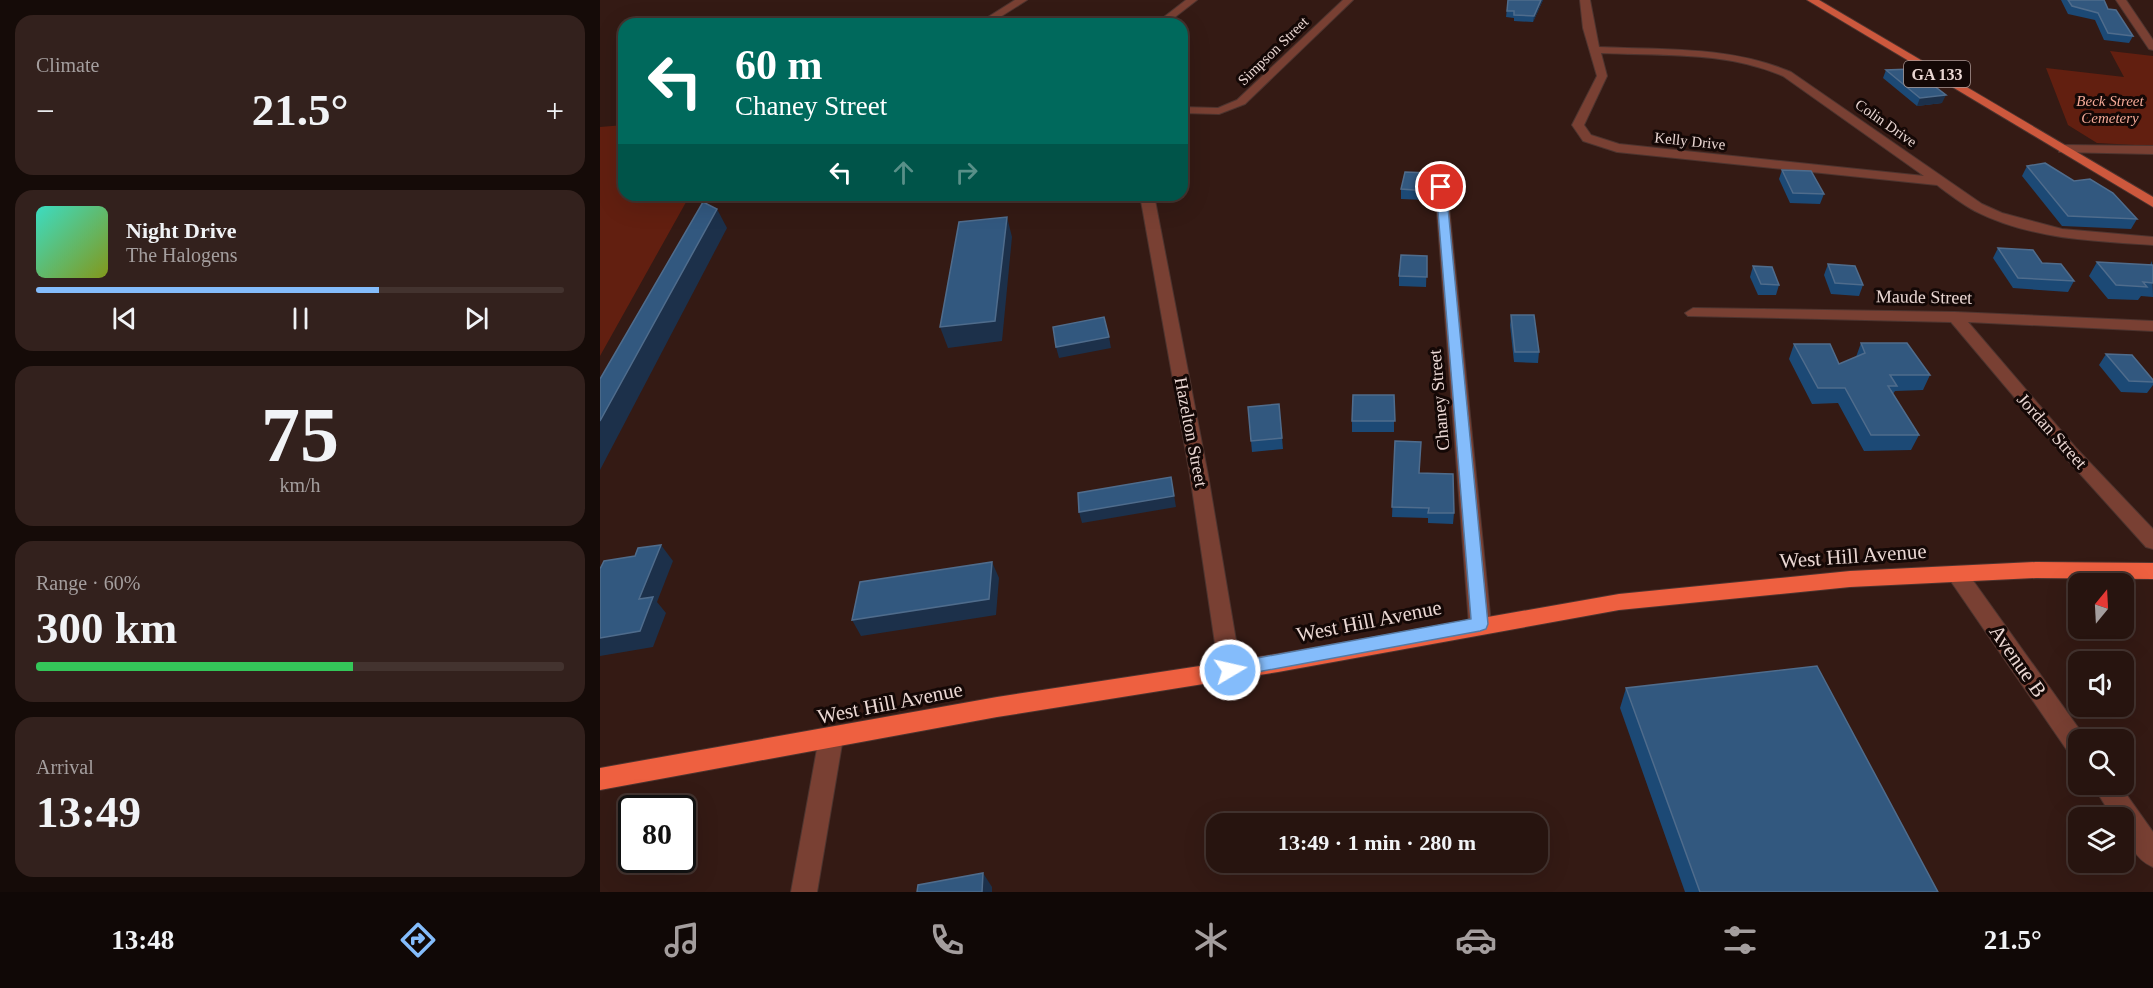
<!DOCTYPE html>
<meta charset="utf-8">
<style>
:root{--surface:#27140f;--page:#33211d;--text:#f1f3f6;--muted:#a49e9e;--line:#43332f;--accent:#84bcfb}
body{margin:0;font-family:Georgia,serif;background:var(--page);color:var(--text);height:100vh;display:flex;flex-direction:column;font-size:22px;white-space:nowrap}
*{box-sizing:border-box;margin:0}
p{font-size:20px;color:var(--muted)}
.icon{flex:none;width:33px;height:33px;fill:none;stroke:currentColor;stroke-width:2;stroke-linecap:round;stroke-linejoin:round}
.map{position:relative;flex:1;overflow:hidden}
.sheet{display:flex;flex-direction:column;gap:15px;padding:15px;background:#150b08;width:600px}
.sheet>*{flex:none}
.guide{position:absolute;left:18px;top:18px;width:570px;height:183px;border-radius:18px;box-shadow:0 6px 24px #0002,0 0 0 2px var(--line);background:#00695c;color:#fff;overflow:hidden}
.needle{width:39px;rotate:18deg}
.fabs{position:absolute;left:1468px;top:573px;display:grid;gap:12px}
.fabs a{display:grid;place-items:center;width:66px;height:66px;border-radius:12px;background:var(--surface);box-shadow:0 6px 24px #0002,0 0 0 2px var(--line);font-size:30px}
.speed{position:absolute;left:18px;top:795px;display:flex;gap:12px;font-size:30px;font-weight:700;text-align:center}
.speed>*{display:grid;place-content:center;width:78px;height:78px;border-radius:50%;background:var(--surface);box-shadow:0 6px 24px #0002,0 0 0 2px var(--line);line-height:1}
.speed .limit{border:3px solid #111;border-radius:9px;background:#fff;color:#111}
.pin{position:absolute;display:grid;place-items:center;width:51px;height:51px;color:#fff;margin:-26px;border:3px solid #fff;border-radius:50%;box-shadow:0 2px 6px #0007}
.me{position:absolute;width:66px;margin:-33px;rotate:81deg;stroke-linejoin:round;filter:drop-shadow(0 0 4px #0008)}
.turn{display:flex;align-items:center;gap:21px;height:126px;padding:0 18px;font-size:27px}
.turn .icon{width:78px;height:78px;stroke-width:2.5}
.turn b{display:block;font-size:42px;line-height:51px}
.lanes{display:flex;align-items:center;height:57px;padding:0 18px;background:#0003;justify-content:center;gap:30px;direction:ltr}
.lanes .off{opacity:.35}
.big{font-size:45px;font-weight:700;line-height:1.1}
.sheet .tile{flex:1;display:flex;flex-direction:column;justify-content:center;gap:9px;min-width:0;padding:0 21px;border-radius:18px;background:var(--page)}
.sheet .dial{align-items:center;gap:0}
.dial b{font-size:78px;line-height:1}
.song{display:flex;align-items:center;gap:18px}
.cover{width:72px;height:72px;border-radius:9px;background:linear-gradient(135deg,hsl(170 70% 55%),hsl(70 70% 35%))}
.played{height:6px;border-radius:3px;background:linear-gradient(90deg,var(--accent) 65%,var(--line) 65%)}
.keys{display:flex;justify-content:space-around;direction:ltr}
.heat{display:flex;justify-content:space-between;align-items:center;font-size:33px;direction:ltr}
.charge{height:9px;border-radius:4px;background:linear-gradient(90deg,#34c759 60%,var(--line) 0)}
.trip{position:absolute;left:606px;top:813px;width:342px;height:60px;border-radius:18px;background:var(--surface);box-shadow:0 6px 24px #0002,0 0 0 2px var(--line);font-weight:700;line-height:60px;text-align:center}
.menu{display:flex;height:96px;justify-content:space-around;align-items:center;background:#100806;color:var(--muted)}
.menu .icon{width:42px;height:42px}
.menu .active{color:var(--accent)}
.menu b{font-size:27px;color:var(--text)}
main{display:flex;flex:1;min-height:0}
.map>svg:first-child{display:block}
</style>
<main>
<section class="sheet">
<div class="tile"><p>Climate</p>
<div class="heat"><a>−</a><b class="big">21.5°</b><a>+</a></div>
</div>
<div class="tile">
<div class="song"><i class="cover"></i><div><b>Night Drive</b><p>The Halogens</p></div></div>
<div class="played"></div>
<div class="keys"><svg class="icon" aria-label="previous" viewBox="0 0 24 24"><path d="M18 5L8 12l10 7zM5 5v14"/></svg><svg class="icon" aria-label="pause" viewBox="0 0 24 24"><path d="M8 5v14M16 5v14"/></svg><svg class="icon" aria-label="next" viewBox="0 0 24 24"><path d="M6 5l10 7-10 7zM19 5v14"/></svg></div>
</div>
<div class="tile dial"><b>75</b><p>km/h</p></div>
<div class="tile"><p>Range · 60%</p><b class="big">300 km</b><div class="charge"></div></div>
<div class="tile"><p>Arrival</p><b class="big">13:49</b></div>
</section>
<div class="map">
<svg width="1553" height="892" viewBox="0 0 1553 892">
<rect width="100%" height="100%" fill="#341a14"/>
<g fill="#621f10">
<polygon points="1510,51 1553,56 1553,146 1497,143 1468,125 1446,68 1524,77"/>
<polygon points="24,125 24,195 90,195 0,356 0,127"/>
</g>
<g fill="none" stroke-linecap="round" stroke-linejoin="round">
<defs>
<g id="street">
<polygon points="415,0 427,0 389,24 377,24"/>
<polygon points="586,0 597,0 566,24 555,24"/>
<polygon points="743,0 753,0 645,104 619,114 582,113 582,107 618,108 637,100"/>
<path d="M980 0H990L999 47C1064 50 1130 46 1191 72L1382 204 1402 213 1462 229 1553 237V245C1493 241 1430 239 1375 211 1362 204 1349 194 1337 185L1017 152 983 141 972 125 997 76 983 28ZM1001 53C1062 56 1125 51 1183 76L1324 176 1019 144 991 135 984 125 1007 76Z"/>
<polygon points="1516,0 1526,0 1553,40 1553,50 1549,49"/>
<polygon points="1463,145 1553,146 1553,154 1459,152 1459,146"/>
<polygon points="837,169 843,173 847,187 891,624 888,630 880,633 872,630 869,624 835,187 831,173"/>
<polygon points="540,195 554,195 608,475 641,670 638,677 630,679 622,677 619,670 590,475"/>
<polygon points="1093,308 1355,312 1553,321 1553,331 1368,322 1476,448 1553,529 1553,549 1546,547 1464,456 1351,322 1088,316 1085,313"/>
<polygon points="1357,566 1364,568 1487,740 1479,740 1479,759 1471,756 1350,580 1347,574 1350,568"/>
<polygon points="231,727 239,730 243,738 217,892 191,892 219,738 223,730"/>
<path d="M1492 784H1519L1553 832V867C1534 859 1524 837 1524 818H1513Z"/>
</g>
<polygon id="primary" points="1207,0 1219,0 1553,197 1553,207"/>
<polygon id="highway" points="1436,562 1553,563 1553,579 1436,578 1250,587 1019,610 678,672 397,717 0,790 0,768 397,697 678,654 1019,594 1250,571"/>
</defs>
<use href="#street" stroke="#4d342f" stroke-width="2"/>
<use href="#primary" stroke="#4d342f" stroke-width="2"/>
<use href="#highway" stroke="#4d342f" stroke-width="2"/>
<use href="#street" fill="#794033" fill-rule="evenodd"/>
<use href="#primary" fill="#cd583d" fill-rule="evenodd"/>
<use href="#highway" fill="#ee6040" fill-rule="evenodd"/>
</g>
<g fill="#1c4975">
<polygon points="908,0 943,0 933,22 914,21 914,18 906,17"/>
<polygon points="1461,0 1504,0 1508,9 1533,36 1529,43 1504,40 1495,20 1468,14"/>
<polygon points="1286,70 1342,103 1317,106 1283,78"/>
<polygon points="1427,166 1474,181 1537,219 1531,229 1462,226 1422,176"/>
<polygon points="1182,170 1224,194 1220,204 1190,203 1179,179"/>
<polygon points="830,183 826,200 801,199 801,189"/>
<polygon points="1398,248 1442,263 1474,281 1468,292 1413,288 1393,258"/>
<polygon points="827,256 826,287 799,286 799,276"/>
<polygon points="1552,261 1553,297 1541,296 1538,300 1508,299 1489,276 1497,262 1550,265"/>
<polygon points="1228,264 1263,285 1259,296 1231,294 1224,275"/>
<polygon points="1153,266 1179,285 1176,295 1158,295 1150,277"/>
<polygon points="911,315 939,352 938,363 914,362 910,325"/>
<polygon points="1261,343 1330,375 1323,390 1295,391 1293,394 1319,435 1311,450 1264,451 1238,403 1212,404 1189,359 1194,344 1239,364 1256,357"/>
<polygon points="1506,354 1553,380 1553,385 1547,393 1521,392 1499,365"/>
<polygon points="794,395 794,432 752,432 752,421"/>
<polygon points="679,404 683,449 652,452 651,441"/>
<polygon points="795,441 820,473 854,513 853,524 828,523 828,518 792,517"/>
<polygon points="1026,688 1338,892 1085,892 1020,708"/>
</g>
<g fill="#1c304a">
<polygon points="941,0 943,0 933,22 934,16"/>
<polygon points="1346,95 1342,103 1317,106 1320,98"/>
<polygon points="830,173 830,183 826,200 827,191"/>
<polygon points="117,209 127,228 0,470 0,421"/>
<polygon points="407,217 412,237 402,341 348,348 340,327"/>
<polygon points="509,337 511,348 459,358 456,347"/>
<polygon points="571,477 576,507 482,523 479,512"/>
<polygon points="61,545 73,561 57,602 66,613 53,647 0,656 0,638"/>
<polygon points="392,562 399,578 396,615 261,636 252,620"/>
<polygon points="383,873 392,887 392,892 382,892"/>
</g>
<g fill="#32587f" stroke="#4f6c8c" stroke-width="1.5">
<polygon points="908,0 941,0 934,16 914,15 914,11 907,11"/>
<polygon points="1468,0 1504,0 1508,9 1516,10 1533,36 1508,33 1498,13 1472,6"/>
<polygon points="1312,69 1346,95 1320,98 1286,70"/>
<polygon points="1445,163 1474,181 1490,179 1513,193 1537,219 1468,216 1427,166"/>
<polygon points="1182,170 1211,171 1224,194 1193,193"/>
<polygon points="805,172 830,173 827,191 801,189"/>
<polygon points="103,202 117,209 0,421 0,379"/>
<polygon points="407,217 395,321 340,327 359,222"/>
<polygon points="1398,248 1433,250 1442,263 1461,264 1474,281 1418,278"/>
<polygon points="801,255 827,256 827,277 799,276"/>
<polygon points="1497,262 1553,265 1553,283 1543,282 1547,287 1516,285"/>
<polygon points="1228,264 1255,266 1263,285 1235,283"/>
<polygon points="1153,266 1172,267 1179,285 1161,284"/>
<polygon points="911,315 934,315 939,352 915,352"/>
<polygon points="504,317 509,337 456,347 453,327"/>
<polygon points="1261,343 1307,343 1330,375 1290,375 1297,386 1288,386 1319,435 1271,435 1245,388 1218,388 1194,344 1230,344 1239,364 1265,353"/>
<polygon points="1506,354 1532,355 1553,380 1553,382 1529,381"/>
<polygon points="753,395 794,395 795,421 752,421"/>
<polygon points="679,404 682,438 651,441 648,407"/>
<polygon points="795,441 821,442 819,473 853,474 854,513 828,513 829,508 792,507"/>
<polygon points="571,477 574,496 479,512 478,493"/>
<polygon points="61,545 39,599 53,597 40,631 0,638 0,569 4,561 35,556 38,548"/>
<polygon points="392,562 389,599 252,620 260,582"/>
<polygon points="1217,666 1338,892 1100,892 1026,688"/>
<polygon points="383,873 382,892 317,892 318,885"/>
</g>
<polygon fill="#84bcfb" stroke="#567aa3" stroke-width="1.5" points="841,184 846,187 888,624 886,629 880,631 630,677 624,675 622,670 624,665 630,663 871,619 836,187"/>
<g text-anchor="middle" stroke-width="6" stroke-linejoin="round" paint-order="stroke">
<g font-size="15" fill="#ead7d3" stroke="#140806">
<text transform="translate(673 51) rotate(-44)" y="5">Simpson Street</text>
<text transform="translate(1286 123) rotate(35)" y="5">Colin Drive</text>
<text transform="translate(1090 141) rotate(6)" y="5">Kelly Drive</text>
</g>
<g font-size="15" font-style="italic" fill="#f3a997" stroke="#140806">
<text x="1510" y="106">Beck Street<tspan x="1510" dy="17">Cemetery</tspan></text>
</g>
<rect fill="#140806" stroke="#aa9996" stroke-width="1.5" x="1304" y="61" width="66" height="26" rx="4.5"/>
<g font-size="16" font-weight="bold" fill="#ead7d3">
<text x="1337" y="80">GA 133</text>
</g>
<g font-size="18" fill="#ead7d3" stroke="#140806">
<text transform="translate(1324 297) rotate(1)" y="6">Maude Street</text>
<text transform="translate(839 400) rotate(-95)" y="6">Chaney Street</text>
<text transform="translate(1452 431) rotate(48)" y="6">Jordan Street</text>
<text transform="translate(591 432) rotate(79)" y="6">Hazelton Street</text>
</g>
<g font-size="21" fill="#ead7d3" stroke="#140806">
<text transform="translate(1253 556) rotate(-4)" y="7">West Hill Avenue</text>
<text transform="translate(769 621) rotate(-11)" y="7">West Hill Avenue</text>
<text transform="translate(1418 661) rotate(55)" y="7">Avenue B</text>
<text transform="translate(290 703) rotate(-11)" y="7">West Hill Avenue</text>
</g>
</g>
</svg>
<div class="fabs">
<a><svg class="needle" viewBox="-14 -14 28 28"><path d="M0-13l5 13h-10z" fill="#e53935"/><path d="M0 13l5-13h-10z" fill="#a49e9e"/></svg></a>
<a><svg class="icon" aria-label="sound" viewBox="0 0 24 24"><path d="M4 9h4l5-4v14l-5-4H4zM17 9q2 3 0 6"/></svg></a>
<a><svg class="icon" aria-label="search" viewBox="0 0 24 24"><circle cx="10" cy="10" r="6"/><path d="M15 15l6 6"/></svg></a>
<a><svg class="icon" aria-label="layers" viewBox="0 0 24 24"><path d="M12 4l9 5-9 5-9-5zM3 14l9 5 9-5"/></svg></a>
</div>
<div class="speed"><div class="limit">80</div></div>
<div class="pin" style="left:841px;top:187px;background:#d93025"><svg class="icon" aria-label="arrive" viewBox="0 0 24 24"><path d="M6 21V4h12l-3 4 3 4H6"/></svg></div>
<svg class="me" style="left:630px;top:670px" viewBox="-20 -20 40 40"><circle r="17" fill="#84bcfb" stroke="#fff" stroke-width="3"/><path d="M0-11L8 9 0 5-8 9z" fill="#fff"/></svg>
<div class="trip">13:49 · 1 min · 280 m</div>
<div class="guide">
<div class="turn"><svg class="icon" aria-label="left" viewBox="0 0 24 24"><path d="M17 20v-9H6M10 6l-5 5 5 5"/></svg><div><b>60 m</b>Chaney Street</div></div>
<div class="lanes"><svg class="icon" aria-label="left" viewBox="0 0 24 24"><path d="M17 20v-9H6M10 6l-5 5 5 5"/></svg><svg class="icon off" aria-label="ahead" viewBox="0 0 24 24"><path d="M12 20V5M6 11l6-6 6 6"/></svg><svg class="icon off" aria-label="right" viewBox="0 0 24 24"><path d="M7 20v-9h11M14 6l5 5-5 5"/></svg></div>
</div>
</div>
</main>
<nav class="menu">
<b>13:48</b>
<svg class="icon active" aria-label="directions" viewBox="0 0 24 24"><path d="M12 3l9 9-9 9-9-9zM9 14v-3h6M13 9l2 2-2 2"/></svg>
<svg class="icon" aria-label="music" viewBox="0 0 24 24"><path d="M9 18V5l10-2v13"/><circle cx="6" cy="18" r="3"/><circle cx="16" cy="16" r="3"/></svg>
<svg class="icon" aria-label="phone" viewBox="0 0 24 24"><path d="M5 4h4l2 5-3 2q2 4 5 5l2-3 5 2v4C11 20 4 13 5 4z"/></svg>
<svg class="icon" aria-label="climate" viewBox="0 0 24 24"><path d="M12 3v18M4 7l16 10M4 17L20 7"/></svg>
<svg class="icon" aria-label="car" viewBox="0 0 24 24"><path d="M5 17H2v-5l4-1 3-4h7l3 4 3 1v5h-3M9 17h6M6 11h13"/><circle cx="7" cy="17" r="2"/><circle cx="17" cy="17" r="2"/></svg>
<svg class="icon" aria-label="filters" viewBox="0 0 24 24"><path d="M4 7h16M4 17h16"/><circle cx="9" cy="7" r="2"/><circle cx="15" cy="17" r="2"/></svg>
<b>21.5°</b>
</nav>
